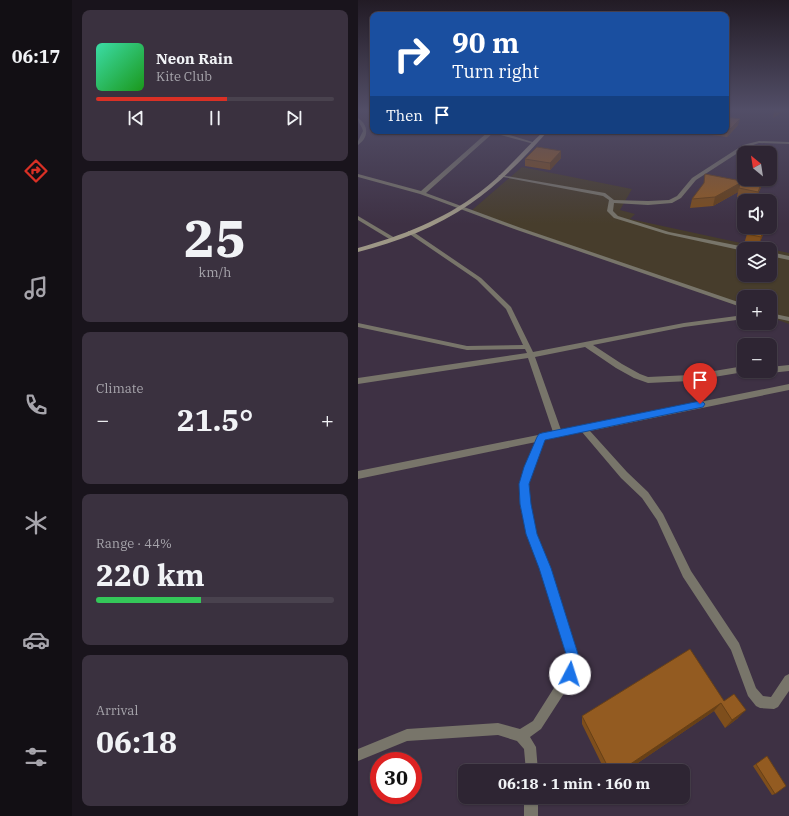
<!DOCTYPE html>
<meta charset="utf-8">
<style>
:root{--surface:#2e2533;--page:#3a313f;--text:#f1f3f6;--muted:#a7a5ac;--line:#49424e;--accent:#d93025}
body{margin:0;font-family:"IBM Plex Serif",serif;background:var(--page);color:var(--text);height:100vh;display:flex;flex-direction:column;font-size:15px;white-space:nowrap}
*{box-sizing:border-box;margin:0}
p{font-size:13px;color:var(--muted)}
.icon{flex:none;width:22px;height:22px;fill:none;stroke:currentColor;stroke-width:2;stroke-linecap:round;stroke-linejoin:round}
.map{position:relative;flex:1;overflow:hidden}
.sheet{display:flex;flex-direction:column;gap:10px;padding:10px;background:#19141c;width:286px}
.sheet>*{flex:none}
.top-card{position:absolute;left:12px;top:12px;width:359px;height:122px;border-radius:8px;box-shadow:0 1px 3px #0004,0 0 0 1px var(--line);background:#1a4fa0;color:#fff;overflow:hidden}
.needle{width:26px;rotate:330deg}
.controls{position:absolute;left:379px;top:146px;display:grid;gap:8px}
.controls a{display:grid;place-items:center;width:40px;height:40px;border-radius:8px;background:var(--surface);box-shadow:0 1px 3px #0004,0 0 0 1px var(--line);font-size:20px}
.speed{position:absolute;left:12px;top:752px;display:flex;gap:8px;font-size:20px;font-weight:700;text-align:center}
.speed>*{display:grid;place-content:center;width:52px;height:52px;border-radius:50%;background:var(--surface);box-shadow:0 1px 3px #0004,0 0 0 1px var(--line);line-height:1}
.speed .limit{border:6px solid #d22;background:#fff;color:#111}
.pin{position:absolute;display:grid;place-items:center;width:34px;height:34px;color:#fff;margin:-41px -17px;border-radius:50% 50% 50% 0;rotate:-45deg;box-shadow:0 0 4px #0007}
.pin .icon{rotate:45deg}
.me{position:absolute;width:44px;margin:-22px;rotate:5deg;stroke-linejoin:round;filter:drop-shadow(0 0 3px #0008)}
.turn{display:flex;align-items:center;gap:14px;height:84px;padding:0 16px;font-size:18px}
.turn .icon{width:52px;height:52px;stroke-width:2.5}
.turn b{display:block;font-size:28px;line-height:34px}
.then{display:flex;align-items:center;height:38px;padding:0 16px;background:#0003;gap:8px;font-size:15px}
.big{font-size:30px;font-weight:700;line-height:1.1}
.sheet .tile{flex:1;display:flex;flex-direction:column;justify-content:center;gap:6px;min-width:0;padding:0 14px;border-radius:8px;background:var(--page)}
.sheet .dial{align-items:center;gap:0}
.dial b{font-size:52px;line-height:1}
.song{display:flex;align-items:center;gap:12px}
.cover{width:48px;height:48px;border-radius:6px;background:linear-gradient(135deg,hsl(160 70% 55%),hsl(120 70% 35%))}
.played{height:4px;border-radius:2px;background:linear-gradient(90deg,var(--accent) 55%,var(--line) 55%)}
.keys{display:flex;justify-content:space-around;direction:ltr}
.heat{display:flex;justify-content:space-between;align-items:center;font-size:22px;direction:ltr}
.charge{height:6px;border-radius:3px;background:linear-gradient(90deg,#34c759 44%,var(--line) 0)}
.trip{position:absolute;left:100px;top:764px;width:232px;height:40px;border-radius:8px;background:var(--surface);box-shadow:0 1px 3px #0004,0 0 0 1px var(--line);font-weight:700;line-height:40px;text-align:center}
main{display:flex;flex:1;min-height:0}
.dock{display:flex;flex-direction:column;width:72px;justify-content:space-around;align-items:center;background:#120f14;color:var(--muted)}
.dock .icon{width:28px;height:28px}
.dock .active{color:var(--accent)}
.dock b{font-size:18px;color:var(--text)}
.map>svg:first-child{display:block}
</style>
<main>
<nav class="dock">
<b>06:17</b>
<svg class="icon active" aria-label="directions" viewBox="0 0 24 24"><path d="M12 3l9 9-9 9-9-9zM9 14v-3h6M13 9l2 2-2 2"/></svg>
<svg class="icon" aria-label="music" viewBox="0 0 24 24"><path d="M9 18V5l10-2v13"/><circle cx="6" cy="18" r="3"/><circle cx="16" cy="16" r="3"/></svg>
<svg class="icon" aria-label="phone" viewBox="0 0 24 24"><path d="M5 4h4l2 5-3 2q2 4 5 5l2-3 5 2v4C11 20 4 13 5 4z"/></svg>
<svg class="icon" aria-label="climate" viewBox="0 0 24 24"><path d="M12 3v18M4 7l16 10M4 17L20 7"/></svg>
<svg class="icon" aria-label="car" viewBox="0 0 24 24"><path d="M5 17H2v-5l4-1 3-4h7l3 4 3 1v5h-3M9 17h6M6 11h13"/><circle cx="7" cy="17" r="2"/><circle cx="17" cy="17" r="2"/></svg>
<svg class="icon" aria-label="filters" viewBox="0 0 24 24"><path d="M4 7h16M4 17h16"/><circle cx="9" cy="7" r="2"/><circle cx="15" cy="17" r="2"/></svg>
</nav>
<section class="sheet">
<div class="tile">
<div class="song"><i class="cover"></i><div><b>Neon Rain</b><p>Kite Club</p></div></div>
<div class="played"></div>
<div class="keys"><svg class="icon" aria-label="previous" viewBox="0 0 24 24"><path d="M18 5L8 12l10 7zM5 5v14"/></svg><svg class="icon" aria-label="pause" viewBox="0 0 24 24"><path d="M8 5v14M16 5v14"/></svg><svg class="icon" aria-label="next" viewBox="0 0 24 24"><path d="M6 5l10 7-10 7zM19 5v14"/></svg></div>
</div>
<div class="tile dial"><b>25</b><p>km/h</p></div>
<div class="tile"><p>Climate</p>
<div class="heat"><a>−</a><b class="big">21.5°</b><a>+</a></div>
</div>
<div class="tile"><p>Range · 44%</p><b class="big">220 km</b><div class="charge"></div></div>
<div class="tile"><p>Arrival</p><b class="big">06:18</b></div>
</section>
<div class="map">
<svg width="431" height="816" viewBox="0 0 431 816">
<rect width="100%" height="100%" fill="#3e3144"/>
<polygon fill="#473d2c" points="164,167 274,189 262,210 277,214 272,219 411,249 386,249 386,275 412,275 412,249 431,253 431,324 412,317 412,297 386,297 386,308 113,211"/>
<g fill="none" stroke-linecap="round" stroke-linejoin="round">
<g fill="#78756a" fill-rule="evenodd">
<path d="M0 118C11 125 11 138 0 145V141L5 131C4 126 0 123 0 118Z"/>
<polygon points="131,131 139,131 178,143 176,144 135,133 68,193 163,228 386,304 386,308 159,230 62,194 0,177 0,174 63,191"/>
<polygon points="401,141 431,142 431,144 401,143 389,147 338,180 323,198 314,203 290,205 256,203 255,211 260,216 311,232 387,247 390,249 386,249 386,251 308,234 256,218 249,211 251,200 245,196 140,176 142,175 247,193 256,200 290,201 311,200 319,196 334,178 385,145"/>
<polygon points="0,216 37,238 38,239 33,240 0,220"/>
<polygon points="50,231 54,231 123,278 153,307 175,352 326,323 386,315 386,319 326,327 235,345 264,364 282,374 290,377 332,375 386,366 386,371 388,371 386,372 332,381 290,383 276,378 258,368 227,347 177,357 203,430 225,425 227,425 431,384 431,390 232,431 269,472 290,492 305,514 333,571 381,643 398,688 405,696 413,697 427,676 431,674 431,691 420,707 416,709 402,708 398,706 390,696 373,650 325,577 299,520 284,498 263,478 224,432 187,440 175,467 171,484 172,505 179,534 192,568 220,654 218,674 216,678 183,729 172,737 178,747 180,771 168,771 166,749 159,741 140,735 49,741 0,761 0,749 49,729 140,723 162,729 175,721 206,672 208,654 182,568 169,534 162,505 161,484 167,467 178,442 0,479 0,471 195,432 170,358 0,384 0,378 169,353 167,349 109,350 0,327 0,323 109,346 165,345 148,309 119,280 50,233"/>
<polygon points="412,252 431,256 431,260 412,256"/>
<polygon points="412,313 431,317 431,321 412,317"/>
<polygon points="431,365 431,371 412,373 409,371 412,371 412,367"/>
<rect x="166" y="797" width="14" height="19"/>
</g>
<path fill="#9d9786" fill-rule="evenodd" d="M186 131H190C167 157 141 184 112 204 79 227 39 242 0 252V248C43 236 85 220 122 192 145 175 164 151 186 131Z"/>
</g>
<g fill="#7e4e1c">
<polygon points="368,117 380,125 369,137 353,135 354,131 368,131"/>
<polygon points="203,151 203,158 192,170 167,166 167,159"/>
<polygon points="407,179 397,200 379,197 380,192 355,206 332,208 334,199 383,181"/>
<polygon points="408,227 400,247 386,244 389,234"/>
<polygon points="366,701 380,718 367,728 356,711 268,771 247,771 224,724 224,716"/>
<polygon points="409,756 417,794 414,795 395,766"/>
</g>
<g fill="#674017">
<polygon points="422,109 430,109 415,118 416,112"/>
<polygon points="382,119 380,125 369,137 371,130"/>
<polygon points="203,151 203,158 192,170 192,163"/>
<polygon points="405,179 407,179 397,200 400,192"/>
<polygon points="382,183 380,192 355,206 357,197"/>
<polygon points="417,204 414,214 412,219 412,215"/>
<polygon points="407,227 408,227 400,247 403,237"/>
<polygon points="363,703 356,711 268,771 262,771"/>
<polygon points="388,710 380,718 367,728 374,720"/>
</g>
<g fill="#935b21" stroke="#674017">
<polygon points="418,109 422,109 416,112"/>
<polygon points="368,117 382,119 371,130 368,130"/>
<polygon points="179,147 203,151 192,163 167,159"/>
<polygon points="386,171 386,179 405,179 400,192 381,188 382,183 357,197 334,199 346,183 347,174 383,181"/>
<polygon points="412,203 417,204 412,215"/>
<polygon points="392,227 407,227 403,237 389,234"/>
<polygon points="332,649 366,701 376,694 388,710 374,720 363,703 262,771 252,771 224,716"/>
<polygon points="409,756 428,786 417,794 398,764"/>
</g>
<linearGradient id="sky" x2="0" y2="1"><stop stop-color="#221b25"/><stop offset="0.49" stop-color="#524e67"/><stop offset="1" stop-color="#524e67" stop-opacity="0"/></linearGradient>
<rect width="431" height="224" fill="url(#sky)"/>
<polygon fill="#1a73e8" stroke="#114b97" points="342,401 345,402 347,404 345,407 187,440 171,484 173,504 179,534 193,568 220,654 219,674 217,679 212,681 208,679 206,674 208,654 181,568 168,534 162,504 161,484 166,467 179,437 181,434 184,433"/>
</svg>
<div class="controls">
<a><svg class="needle" viewBox="-14 -14 28 28"><path d="M0-13l5 13h-10z" fill="#e53935"/><path d="M0 13l5-13h-10z" fill="#a7a5ac"/></svg></a>
<a><svg class="icon" aria-label="sound" viewBox="0 0 24 24"><path d="M4 9h4l5-4v14l-5-4H4zM17 9q2 3 0 6"/></svg></a>
<a><svg class="icon" aria-label="layers" viewBox="0 0 24 24"><path d="M12 4l9 5-9 5-9-5zM3 14l9 5 9-5"/></svg></a>
<a>+</a>
<a>−</a>
</div>
<div class="speed"><div class="limit">30</div></div>
<div class="pin" style="left:342px;top:404px;background:#d93025"><svg class="icon" aria-label="arrive" viewBox="0 0 24 24"><path d="M6 21V4h12l-3 4 3 4H6"/></svg></div>
<svg class="me" style="left:212px;top:674px" viewBox="-20 -20 40 40"><circle r="19" fill="#fff"/><path d="M0-13L10 11 0 6-10 11z" fill="#1a73e8"/></svg>
<div class="trip">06:18 · 1 min · 160 m</div>
<div class="top-card">
<div class="turn"><svg class="icon" aria-label="right" viewBox="0 0 24 24"><path d="M7 20v-9h11M14 6l5 5-5 5"/></svg><div><b>90 m</b>Turn right</div></div>
<div class="then">Then<svg class="icon" aria-label="arrive" viewBox="0 0 24 24"><path d="M6 21V4h12l-3 4 3 4H6"/></svg></div>
</div>
</div>
</main>
